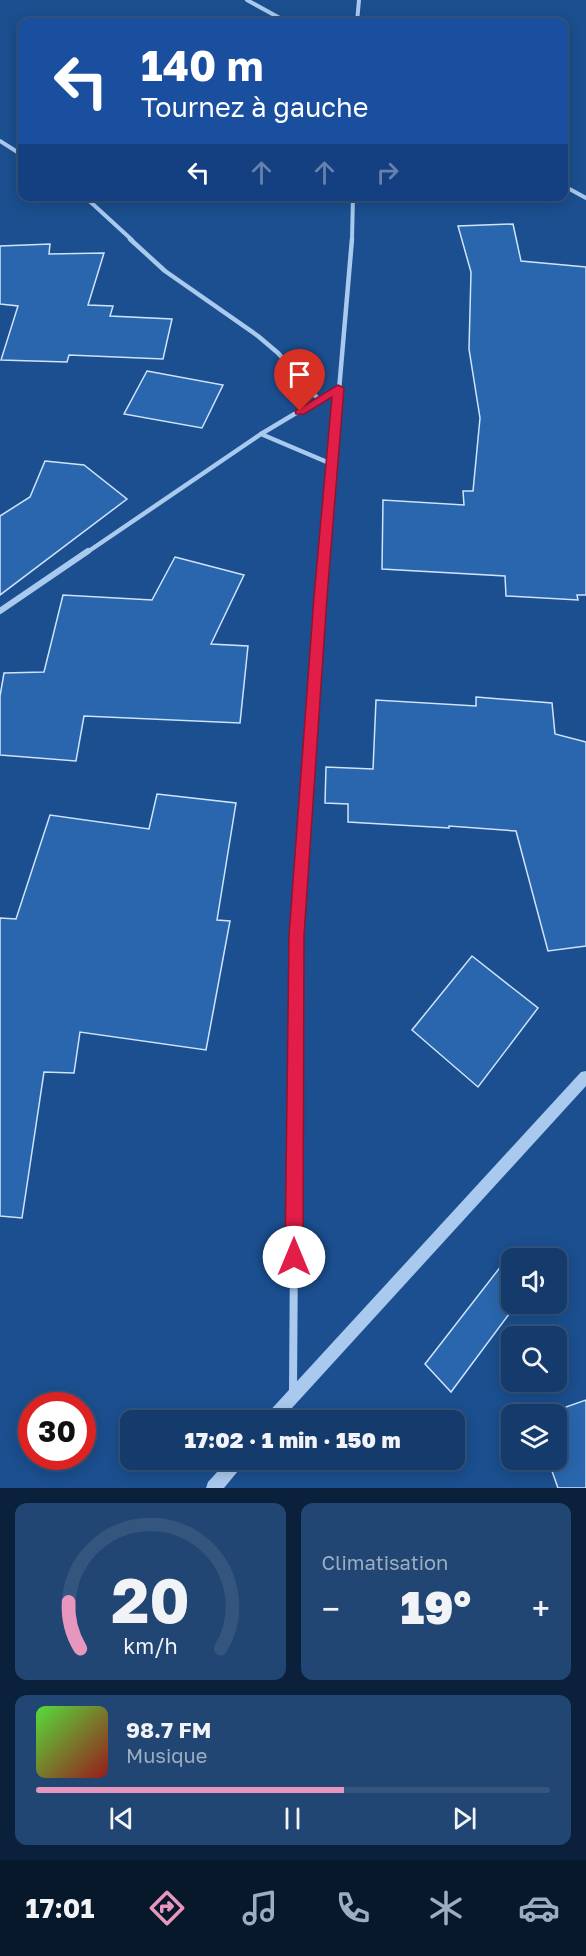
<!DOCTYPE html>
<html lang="fr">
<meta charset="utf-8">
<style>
:root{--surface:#143b6b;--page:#214673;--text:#f1f3f6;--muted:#9dadc1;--line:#33557e;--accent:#e797bd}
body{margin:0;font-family:"Golos Text",sans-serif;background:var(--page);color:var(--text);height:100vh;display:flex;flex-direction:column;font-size:22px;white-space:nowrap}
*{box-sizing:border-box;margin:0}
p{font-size:20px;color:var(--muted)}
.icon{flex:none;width:33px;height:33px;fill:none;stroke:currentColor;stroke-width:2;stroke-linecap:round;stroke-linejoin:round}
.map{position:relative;height:1488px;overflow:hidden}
.drawer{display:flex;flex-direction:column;gap:15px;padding:15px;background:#0b203b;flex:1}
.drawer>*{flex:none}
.top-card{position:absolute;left:18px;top:18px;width:550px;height:183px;border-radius:12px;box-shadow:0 3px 15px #0003,0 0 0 2px var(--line);background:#1a4fa0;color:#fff;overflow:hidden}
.buttons{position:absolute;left:501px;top:1248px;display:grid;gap:12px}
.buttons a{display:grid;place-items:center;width:66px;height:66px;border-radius:12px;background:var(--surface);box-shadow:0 3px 15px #0003,0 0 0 2px var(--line);font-size:30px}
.speed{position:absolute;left:18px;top:1392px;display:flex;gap:12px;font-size:30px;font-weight:700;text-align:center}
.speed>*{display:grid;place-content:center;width:78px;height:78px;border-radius:50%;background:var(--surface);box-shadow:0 3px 15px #0003,0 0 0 2px var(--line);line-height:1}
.speed .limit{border:9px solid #d22;background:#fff;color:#111}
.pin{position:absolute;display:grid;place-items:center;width:51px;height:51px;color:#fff;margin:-62px -26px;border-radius:50% 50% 50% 0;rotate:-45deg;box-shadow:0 0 6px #0007}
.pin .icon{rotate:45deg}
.me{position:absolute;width:66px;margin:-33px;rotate:0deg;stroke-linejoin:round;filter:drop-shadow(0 0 4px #0008)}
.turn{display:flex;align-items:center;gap:21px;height:126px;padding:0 24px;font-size:27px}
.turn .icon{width:78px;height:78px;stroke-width:2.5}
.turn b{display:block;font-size:42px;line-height:51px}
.lanes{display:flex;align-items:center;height:57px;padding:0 24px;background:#0003;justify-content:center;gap:30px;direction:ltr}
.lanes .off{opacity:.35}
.big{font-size:45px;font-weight:800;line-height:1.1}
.drawer .tile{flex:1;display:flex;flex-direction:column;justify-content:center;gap:9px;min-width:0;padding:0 21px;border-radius:12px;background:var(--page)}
.drawer .dial{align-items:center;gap:0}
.dial svg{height:156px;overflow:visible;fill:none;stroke:var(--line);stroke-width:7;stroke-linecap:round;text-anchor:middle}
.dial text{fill:var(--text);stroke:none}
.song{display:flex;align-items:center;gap:18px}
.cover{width:72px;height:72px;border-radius:9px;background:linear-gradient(135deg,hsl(110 70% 55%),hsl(0 70% 35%))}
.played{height:6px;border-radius:3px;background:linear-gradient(90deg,var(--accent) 60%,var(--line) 60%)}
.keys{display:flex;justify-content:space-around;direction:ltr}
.heat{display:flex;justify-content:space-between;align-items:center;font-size:33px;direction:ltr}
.drawer .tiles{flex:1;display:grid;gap:15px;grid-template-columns:1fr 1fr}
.tile:last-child{grid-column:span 2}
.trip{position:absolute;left:120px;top:1410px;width:345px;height:60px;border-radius:12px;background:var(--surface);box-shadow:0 3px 15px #0003,0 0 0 2px var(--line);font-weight:800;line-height:60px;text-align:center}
.tab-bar{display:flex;height:96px;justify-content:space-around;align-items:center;background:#08182b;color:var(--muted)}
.tab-bar .icon{width:42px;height:42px}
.tab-bar .current{color:var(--accent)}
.tab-bar b{font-size:27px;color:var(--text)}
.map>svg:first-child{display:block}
</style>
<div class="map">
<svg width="586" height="1488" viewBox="0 0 586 1488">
<rect width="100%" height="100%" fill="#1b4f8f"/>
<g fill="#2a66ad" stroke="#cfe3fa" stroke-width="1.5">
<polygon points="513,224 521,261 586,267 586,595 577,595 578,600 506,596 505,576 382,569 383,500 464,505 463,491 473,491 480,418 469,349 471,272 458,226"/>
<polygon points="50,244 49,254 104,253 88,305 113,306 110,316 172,319 163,359 69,355 67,362 1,360 18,306 0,304 0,246"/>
<polygon points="147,371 223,385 202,428 124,414"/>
<polygon points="45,461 84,465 127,499 0,595 0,516 30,497"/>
<polygon points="175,557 244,575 211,644 248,646 240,723 84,716 76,761 0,755 0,696 4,673 44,672 63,595 152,600"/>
<polygon points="476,697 552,703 555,734 586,742 586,946 548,951 516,831 449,826 449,828 348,822 348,804 325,803 326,767 373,769 376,700 476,706"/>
<polygon points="157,794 236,803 217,920 230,921 206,1050 80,1032 74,1073 44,1072 22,1218 0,1216 0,918 16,919 50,815 149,829"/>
<polygon points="472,956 538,1008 478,1087 412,1030"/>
<polygon points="512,1252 512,1310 451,1392 425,1364"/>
<polygon points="586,1400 586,1488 558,1488 548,1460 556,1460 556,1414 546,1414"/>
</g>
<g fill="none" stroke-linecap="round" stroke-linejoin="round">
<g stroke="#a9c9ee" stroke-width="4">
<polyline points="247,0 287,22"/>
<polyline points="357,22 359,0"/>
<polyline points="0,141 22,155"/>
<polyline points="564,186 586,198"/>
<polyline points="84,196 132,240"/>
<polyline points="352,240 353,196"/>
</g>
<g stroke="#a9c9ee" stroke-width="4.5">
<polyline points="130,239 165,271 258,336 278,353 319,400"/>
<polyline points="261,434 334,465"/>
<polyline points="86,553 261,434 338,388"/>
<polyline points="325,553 352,239"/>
</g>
<g stroke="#a9c9ee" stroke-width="6">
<polyline points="0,611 88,551"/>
<polyline points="296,959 325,551"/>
</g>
<polyline stroke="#a9c9ee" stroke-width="8" points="293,1391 296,958"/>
<g fill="#a9c9ee" fill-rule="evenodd">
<polygon points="586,1071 586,1086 281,1420 264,1420 266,1415 581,1072"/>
<polygon points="228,1460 246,1460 243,1465 224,1488 206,1488 208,1482"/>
</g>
</g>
<polygon fill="#e11d48" stroke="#92132f" stroke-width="1.5" points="338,385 344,388 327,597 304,936 303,1257 301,1263 294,1266 288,1263 285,1257 289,936 314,597 332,397 304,414 296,414 295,411"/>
</svg>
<div class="buttons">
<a><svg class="icon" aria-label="sound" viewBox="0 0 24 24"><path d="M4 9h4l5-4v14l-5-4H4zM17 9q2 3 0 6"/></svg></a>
<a><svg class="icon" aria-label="search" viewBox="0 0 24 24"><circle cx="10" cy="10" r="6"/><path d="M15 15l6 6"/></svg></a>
<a><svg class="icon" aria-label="layers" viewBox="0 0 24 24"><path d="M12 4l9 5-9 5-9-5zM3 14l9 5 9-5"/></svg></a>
</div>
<div class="speed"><div class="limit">30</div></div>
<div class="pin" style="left:300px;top:411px;background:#d93025"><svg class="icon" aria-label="arrive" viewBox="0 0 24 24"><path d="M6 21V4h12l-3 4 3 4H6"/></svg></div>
<svg class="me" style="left:294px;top:1257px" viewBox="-20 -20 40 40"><circle r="19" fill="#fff"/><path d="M0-13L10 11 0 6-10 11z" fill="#e11d48"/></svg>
<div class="trip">17:02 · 1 min · 150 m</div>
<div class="top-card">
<div class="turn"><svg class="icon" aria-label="left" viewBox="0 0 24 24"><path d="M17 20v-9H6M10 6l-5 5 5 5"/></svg><div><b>140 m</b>Tournez à gauche</div></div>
<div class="lanes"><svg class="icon" aria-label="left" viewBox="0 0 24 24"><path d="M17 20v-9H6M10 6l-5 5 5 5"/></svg><svg class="icon off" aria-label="ahead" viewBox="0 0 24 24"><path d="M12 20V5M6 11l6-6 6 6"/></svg><svg class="icon off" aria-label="ahead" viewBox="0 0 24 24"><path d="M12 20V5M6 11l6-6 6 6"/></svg><svg class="icon off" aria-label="right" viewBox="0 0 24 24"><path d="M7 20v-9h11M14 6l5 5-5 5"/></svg></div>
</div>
</div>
<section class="drawer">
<div class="tiles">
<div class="tile dial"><svg viewBox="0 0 100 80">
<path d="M14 69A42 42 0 1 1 86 69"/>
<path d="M14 69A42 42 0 0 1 8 45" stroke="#e797bd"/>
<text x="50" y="56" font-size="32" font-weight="700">20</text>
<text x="50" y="72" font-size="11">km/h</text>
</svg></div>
<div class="tile"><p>Climatisation</p>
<div class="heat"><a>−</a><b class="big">19°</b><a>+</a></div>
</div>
<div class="tile">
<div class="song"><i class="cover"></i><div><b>98.7 FM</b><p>Musique</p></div></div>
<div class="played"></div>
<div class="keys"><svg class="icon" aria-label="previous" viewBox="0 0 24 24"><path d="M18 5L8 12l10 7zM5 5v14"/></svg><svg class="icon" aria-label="pause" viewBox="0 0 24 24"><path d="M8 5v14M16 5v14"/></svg><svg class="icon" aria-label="next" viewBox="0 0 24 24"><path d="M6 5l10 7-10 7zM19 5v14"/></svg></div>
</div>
</div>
</section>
<nav class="tab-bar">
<b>17:01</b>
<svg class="icon current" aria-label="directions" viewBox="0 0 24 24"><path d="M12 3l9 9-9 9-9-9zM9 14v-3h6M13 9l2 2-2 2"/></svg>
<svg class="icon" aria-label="music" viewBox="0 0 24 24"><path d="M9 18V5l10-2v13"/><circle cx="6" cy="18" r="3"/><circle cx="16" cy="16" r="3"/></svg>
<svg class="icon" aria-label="phone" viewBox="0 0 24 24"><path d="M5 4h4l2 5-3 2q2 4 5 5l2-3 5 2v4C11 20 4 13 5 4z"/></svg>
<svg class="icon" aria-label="climate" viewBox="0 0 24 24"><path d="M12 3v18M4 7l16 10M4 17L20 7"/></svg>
<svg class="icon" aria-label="car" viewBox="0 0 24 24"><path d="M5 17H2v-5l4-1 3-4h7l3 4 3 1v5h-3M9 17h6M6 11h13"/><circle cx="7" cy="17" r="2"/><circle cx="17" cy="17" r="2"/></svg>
</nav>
